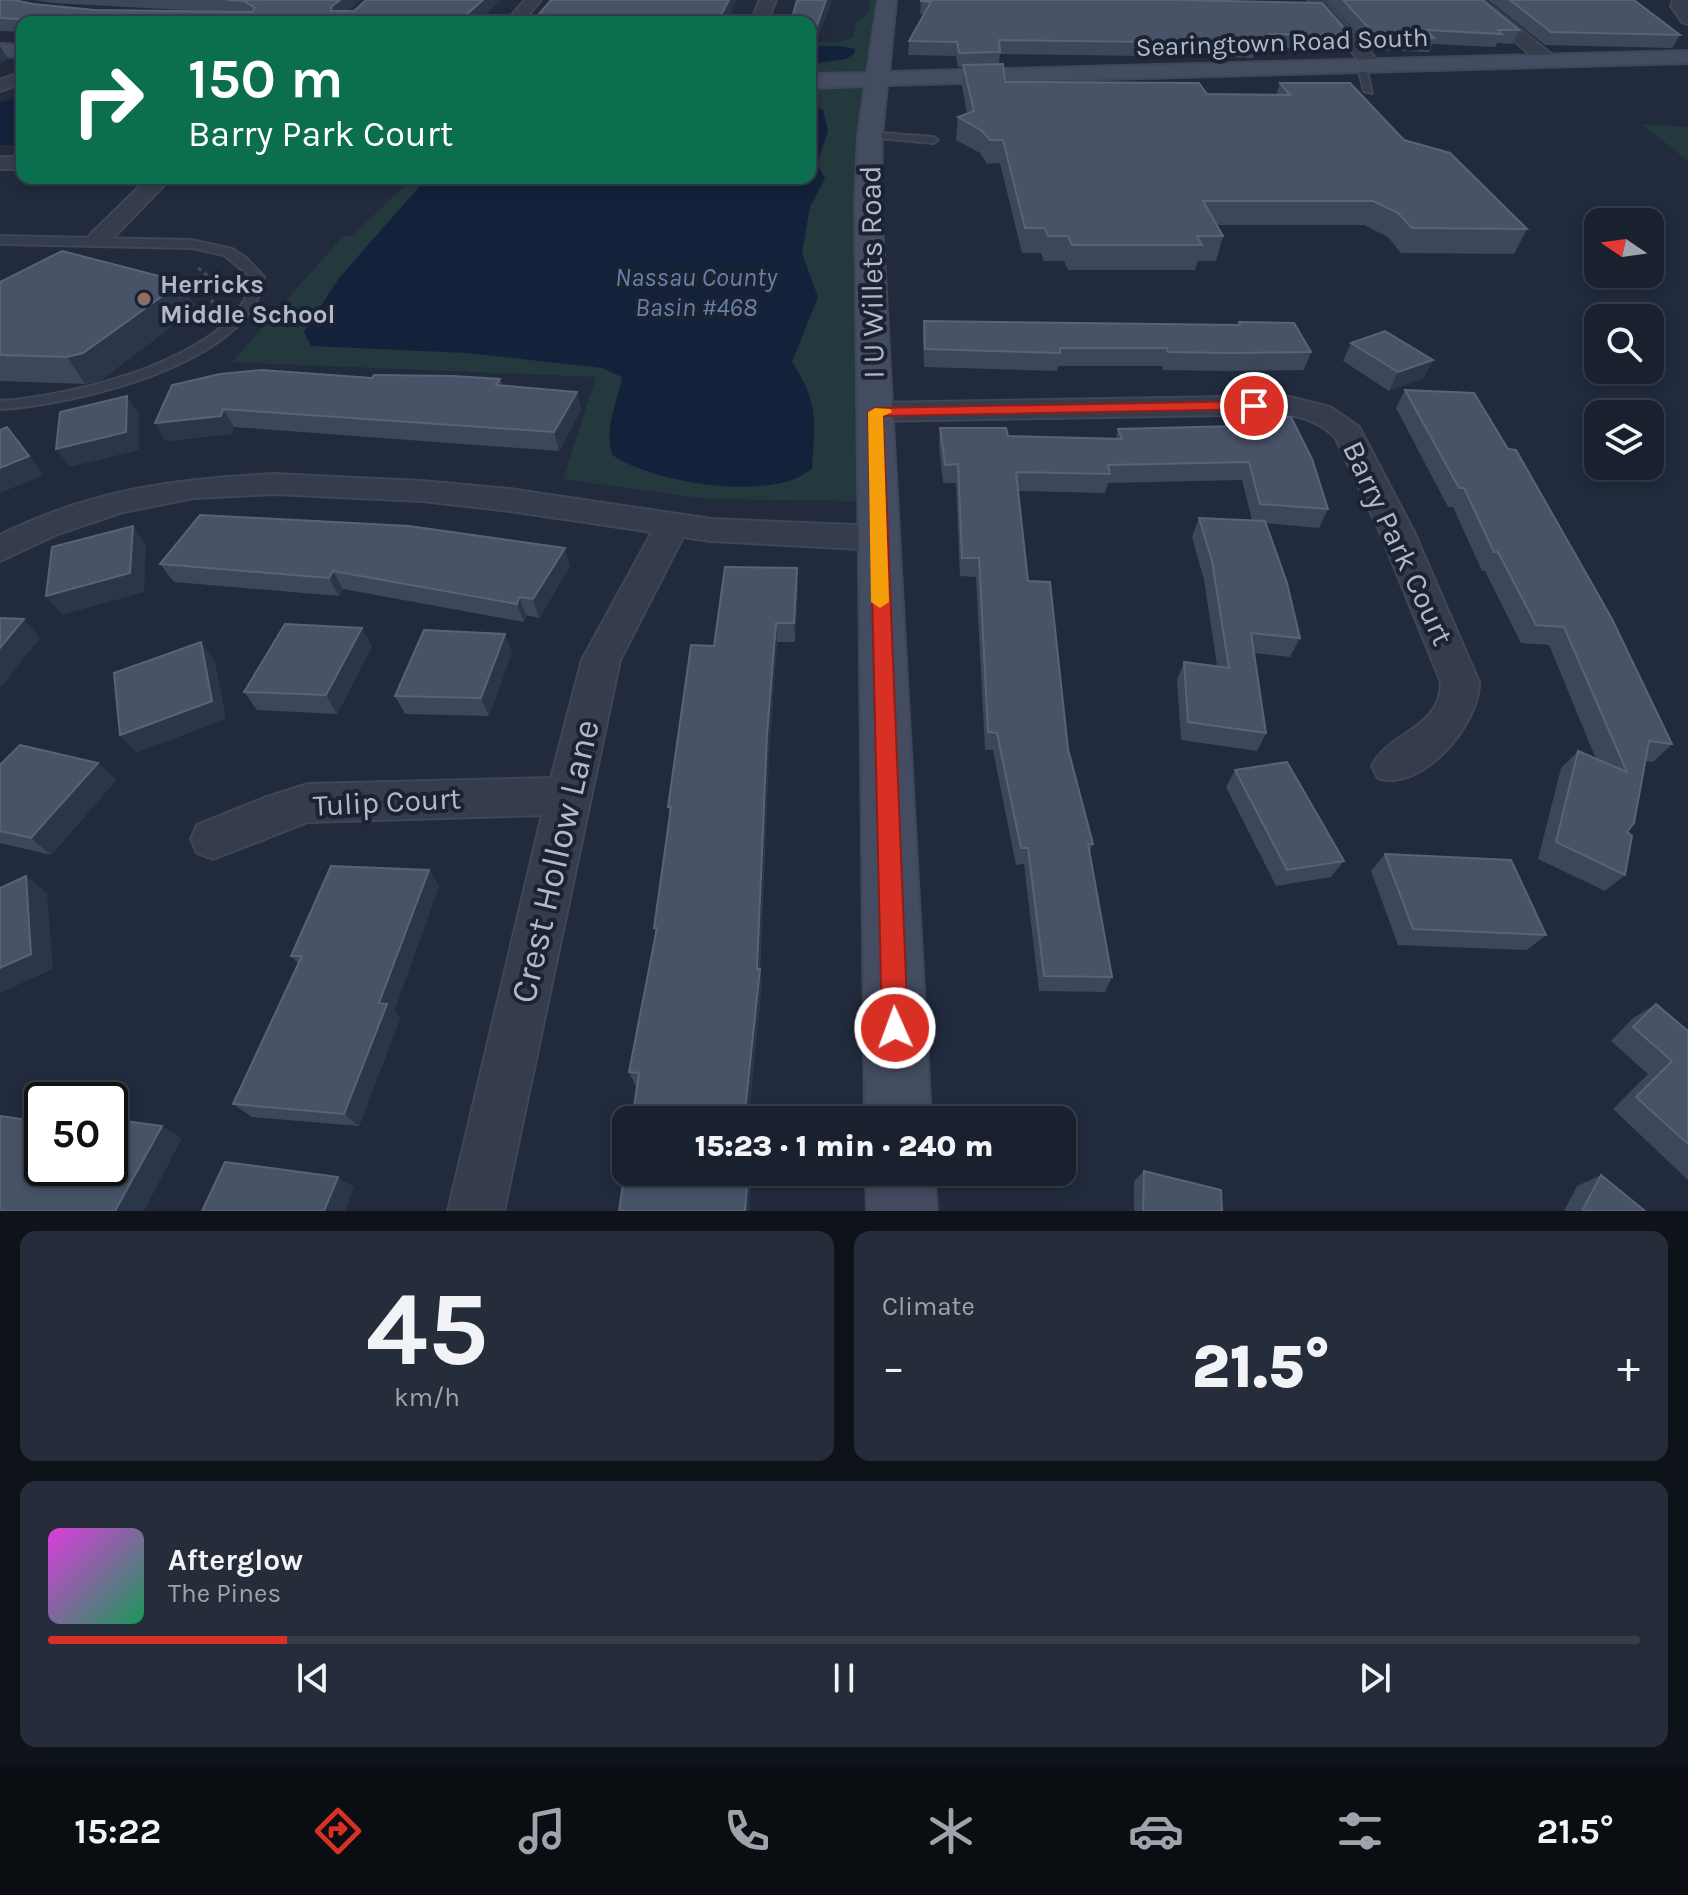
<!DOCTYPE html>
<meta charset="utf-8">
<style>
:root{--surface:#19202e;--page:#262d3a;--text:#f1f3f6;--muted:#9fa3aa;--line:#373e4a;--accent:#d93025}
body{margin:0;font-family:Karla,sans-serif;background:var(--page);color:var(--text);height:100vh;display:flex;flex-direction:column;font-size:30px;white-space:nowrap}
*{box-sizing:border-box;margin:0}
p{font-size:26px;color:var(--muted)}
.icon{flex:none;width:44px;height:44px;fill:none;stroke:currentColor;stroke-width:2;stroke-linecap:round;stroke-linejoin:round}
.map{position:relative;height:1211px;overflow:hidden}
.drawer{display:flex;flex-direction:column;gap:20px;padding:20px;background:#0e1219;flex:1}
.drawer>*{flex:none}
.banner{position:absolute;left:16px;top:16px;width:800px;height:168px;border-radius:16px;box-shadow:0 4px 12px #0003,0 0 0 2px var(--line);background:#0b6e4f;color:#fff;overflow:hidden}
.needle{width:52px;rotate:283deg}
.fabs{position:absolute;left:1584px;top:208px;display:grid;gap:16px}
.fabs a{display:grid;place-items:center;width:80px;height:80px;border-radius:16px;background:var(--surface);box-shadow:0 4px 12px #0003,0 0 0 2px var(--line);font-size:40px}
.speed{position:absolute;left:24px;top:1082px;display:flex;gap:16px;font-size:40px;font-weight:700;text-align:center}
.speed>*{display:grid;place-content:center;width:104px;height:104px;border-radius:50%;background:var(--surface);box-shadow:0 4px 12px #0003,0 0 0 2px var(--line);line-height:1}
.speed .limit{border:4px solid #111;border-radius:12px;background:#fff;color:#111}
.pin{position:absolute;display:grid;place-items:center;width:68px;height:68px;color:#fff;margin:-34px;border:4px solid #fff;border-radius:50%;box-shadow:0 2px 8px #0007}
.me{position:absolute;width:88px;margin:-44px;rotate:358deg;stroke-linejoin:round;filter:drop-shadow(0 0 6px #0008)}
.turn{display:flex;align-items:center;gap:28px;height:168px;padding:0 40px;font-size:36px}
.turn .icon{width:104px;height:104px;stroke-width:2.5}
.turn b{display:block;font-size:56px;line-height:68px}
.big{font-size:60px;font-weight:800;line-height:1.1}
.drawer .widget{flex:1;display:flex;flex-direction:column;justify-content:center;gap:12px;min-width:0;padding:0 28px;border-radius:16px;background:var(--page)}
.drawer .dial{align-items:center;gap:0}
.dial b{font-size:104px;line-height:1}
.song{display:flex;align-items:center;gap:24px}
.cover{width:96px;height:96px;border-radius:12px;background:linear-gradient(135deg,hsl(300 70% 55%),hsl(150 70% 35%))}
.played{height:8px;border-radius:4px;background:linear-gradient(90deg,var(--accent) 15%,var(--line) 15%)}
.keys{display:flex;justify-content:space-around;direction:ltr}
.heat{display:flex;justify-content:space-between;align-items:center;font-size:44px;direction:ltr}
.drawer .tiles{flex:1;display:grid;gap:20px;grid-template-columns:1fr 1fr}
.widget:last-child{grid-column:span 2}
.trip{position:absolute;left:612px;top:1106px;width:464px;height:80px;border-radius:16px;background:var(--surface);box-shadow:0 4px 12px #0003,0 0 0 2px var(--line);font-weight:800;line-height:80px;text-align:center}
.menu{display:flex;height:128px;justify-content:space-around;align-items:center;background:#0a0d12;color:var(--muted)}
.menu .icon{width:56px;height:56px}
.menu .on{color:var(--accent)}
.menu b{font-size:36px;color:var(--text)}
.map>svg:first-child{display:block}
</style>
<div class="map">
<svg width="1688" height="1211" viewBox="0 0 1688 1211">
<rect width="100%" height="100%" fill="#212b3d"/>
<g fill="#23393e">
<polygon points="870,0 884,0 861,501 708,499 563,479 596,377 232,362 343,236 352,236 413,178 810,178 810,42 839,42 853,37 856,22 868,13"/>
<polygon points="1642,124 1688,127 1688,161"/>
</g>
<g fill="#14213b">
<polygon points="810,46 842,46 855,49 854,54 846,59 810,64"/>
<polygon points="22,97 22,145 0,145 0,102"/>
<path d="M810 105 823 110 828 131 817 164 825 178 810 207 802 253 818 297 792 362C819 403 815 421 812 469 805 473 797 479 789 481 740 495 655 482 612 455 604 427 617 404 622 377L602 368 467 353 311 346 304 332 339 278 427 178H810Z"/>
</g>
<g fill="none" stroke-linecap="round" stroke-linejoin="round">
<defs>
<g id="service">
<polygon points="1362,64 1366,67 1372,93 1364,91 1358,67"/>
<polygon points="870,132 933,137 938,140 933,143 867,137 867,133"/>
<path d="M0 236 192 240 232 249 246 258 264 277C254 364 72 405 0 409V401C67 397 241 358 252 278L224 255 192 248 0 244Z"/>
</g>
<g id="minor">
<polygon points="525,0 541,0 522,22 506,22"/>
<polygon points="760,0 776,0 767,22 751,22"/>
<polygon points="1308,0 1324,0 1380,63 1383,67 1380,71 1368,71"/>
<polygon points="1466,0 1483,0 1555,57 1558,61 1555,65 1543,65"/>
<polygon points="1673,0 1688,0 1688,24 1682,22 1671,6"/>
<polygon points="22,72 22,83 0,91 0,80"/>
<rect x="0" y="157" width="22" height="12"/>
<polygon points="148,178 171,178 106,245 90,245 86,240 90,235"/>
<path d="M1285 396 1330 407 1359 427 1414 532 1479 682C1480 724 1421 793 1378 778L1372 766C1390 730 1440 731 1441 682L1380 532 1335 437C1321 423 1304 417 1285 414L875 421 865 418 860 412 865 406 875 403Z"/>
<path d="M274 474 422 481 510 489 711 519 878 526 890 530 895 538 890 546 878 550 711 541 683 537 620 660 504 1211H448L542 815 308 822 213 859 197 853 191 839 197 825 264 798 308 784 551 778 582 660 652 532 510 511 422 501 274 494 194 498 123 512 58 534 0 561V535C91 490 174 479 274 474Z"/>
</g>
<g id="secondary">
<polygon points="878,0 896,0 889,72 1688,51 1688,63 887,85 882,135 881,202 931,1120 865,1120 855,202 858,135 865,86 810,88 810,74 867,73"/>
<polygon points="0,44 22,45 22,57 0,56"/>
<polygon points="866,1172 934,1172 937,1211 867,1211"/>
</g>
</defs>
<use href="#service" stroke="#3f4656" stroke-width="4"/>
<use href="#minor" stroke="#3f4656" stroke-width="4"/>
<use href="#secondary" stroke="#3f4656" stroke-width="4"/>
<g stroke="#3c5256" stroke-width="3" stroke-dasharray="4 4" stroke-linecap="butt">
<polyline points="198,268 213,280 216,296 208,307"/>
<polyline points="181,292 213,280"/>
</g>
<polyline stroke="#3c5256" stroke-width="4" stroke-dasharray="5 5" stroke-linecap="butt" points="199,320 210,305"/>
<use href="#service" fill="#353d4d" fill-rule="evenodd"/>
<use href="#minor" fill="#353d4d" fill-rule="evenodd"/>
<use href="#secondary" fill="#434c60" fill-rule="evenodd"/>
</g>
<g fill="#3c475c">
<polygon points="0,0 95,10 201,11 53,3 33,0 360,0 347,11 354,11 366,0 501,0 477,22 22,22 22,32 0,31"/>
<polygon points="832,0 816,41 810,41 810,22"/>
<polygon points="921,0 1351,36 1346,50 1274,48 1272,54 1254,54 1253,58 1146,53 1145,56 1000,54 999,64 1005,82 1207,94 1276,95 1280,83 1404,140 1527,229 1514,254 1401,253 1388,237 1364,225 1217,225 1223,236 1216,261 1198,261 1195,270 1068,270 1064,261 1044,261 1041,253 1022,253 1000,163 987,164 980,153 956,140 958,117 967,114 962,86 963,67 958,67 956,56 908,55 909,41 924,15 920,14"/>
<polygon points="1327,0 1482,0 1519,30 1513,44 1497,43 1496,47 1432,44 1429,52 1372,50"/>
<polygon points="1488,0 1634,0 1680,35 1672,48 1545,45"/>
<polygon points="0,282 196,308 101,380 85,384 0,381"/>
<polygon points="924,321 1238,325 1239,322 1311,352 1304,370 1223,371 1163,370 1162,366 1058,366 1057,371 924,367 923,339"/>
<polygon points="1351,343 1433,360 1423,378 1389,391 1343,361"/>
<polygon points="372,378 500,379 502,386 577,392 581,410 559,451 234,427 231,434 166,441 155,423"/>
<polygon points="1405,390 1672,744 1653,762 1646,761 1627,832 1625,875 1605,891 1538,859 1561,768 1578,751 1596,759 1549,645 1521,643 1485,571 1482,571 1453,507 1448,507 1396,408"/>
<polygon points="1232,417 1328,509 1319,528 1266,523 1300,638 1290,657 1254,653 1266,733 1257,751 1181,740 1177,680 1184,662 1217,666 1204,580 1192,537 1199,518 1252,520 1242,480 1108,483 1105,493 1018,491 1028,581 1068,749 1093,844 1090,852 1112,977 1105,992 1039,991 1024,864 1016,865 993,750 985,750 976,577 960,576 956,483 943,483 939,446 940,428 1008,436 1116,438 1118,429 1229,426"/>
<polygon points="160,564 570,566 539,618 526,615 524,622 343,589 339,596 174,582"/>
<polygon points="797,568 798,586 795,642 777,642 769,753 760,969 762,984 748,1120 632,1120 638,1085 635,1085 629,1072 656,933 654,928 670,814 668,807 714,646"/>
<polygon points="372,646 337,714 257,710 244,692"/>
<polygon points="512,652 489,716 405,714 395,696"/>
<polygon points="98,763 116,780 51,855 0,843 0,765"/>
<polygon points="1235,770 1344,861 1331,877 1276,886 1226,787"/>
<polygon points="1385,854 1546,935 1527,950 1398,945 1371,871"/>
<polygon points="429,870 439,886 394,1011 400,1018 359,1126 252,1117 233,1104 298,963 291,956"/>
<polygon points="1656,1004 1687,1030 1688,1028 1688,1180 1613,1109 1648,1074 1611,1041 1633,1018"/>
<polygon points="1144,1171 1222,1211 1134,1211 1134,1181"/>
<polygon points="1601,1175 1645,1211 1564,1211 1577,1186"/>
</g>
<g fill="#2c364b">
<polygon points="340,0 360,0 336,20 331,11 332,6"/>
<polygon points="483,0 501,0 477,22 458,22"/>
<polygon points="729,0 736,0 737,1 726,22 717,22"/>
<polygon points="826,0 832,0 816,41 816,28"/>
<polygon points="0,46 8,59 0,63"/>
<polygon points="182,282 196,308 101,380 85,384 67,357"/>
<polygon points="1433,360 1423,378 1389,391 1398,372"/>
<polygon points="577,392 581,410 559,451 554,432"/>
<polygon points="127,396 139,414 139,450 70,467 56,449"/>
<polygon points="223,409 234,427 231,434 166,441 155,423"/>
<polygon points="29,456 44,475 0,493 0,468"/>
<polygon points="133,526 146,545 144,592 62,615 46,596"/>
<polygon points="565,548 570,566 539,618 533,599"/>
<polygon points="797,568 798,586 795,642 794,623"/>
<polygon points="333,571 343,589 339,596 329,578"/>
<polygon points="519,597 526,615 524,622 517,604"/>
<polygon points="24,619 40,638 0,688 0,648"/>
<polygon points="776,623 777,642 769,753 759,977 760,969 762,984 748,1120 744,1120 767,735"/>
<polygon points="362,628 372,646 337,714 326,695"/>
<polygon points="505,634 512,652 489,716 481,698"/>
<polygon points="201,642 215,661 226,719 136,753 120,735"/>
<polygon points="98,763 116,780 51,855 31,838"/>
<polygon points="429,870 439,886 394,1011 400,1018 359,1126 344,1114 379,1003"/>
<polygon points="26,876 47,893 53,969 0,993 0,968"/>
<polygon points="162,1126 182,1138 144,1211 115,1211"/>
<polygon points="748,1172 752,1172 749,1211 745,1211"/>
<polygon points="338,1177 354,1187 345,1211 324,1211"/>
</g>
<g fill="#485368" stroke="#596377" stroke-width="2">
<polygon points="0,0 14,0 33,4 95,10 252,12 255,8 244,1 227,0 340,0 332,6 331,11 354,11 366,0 483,0 458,22 69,22 0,18"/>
<polygon points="551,0 729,0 717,22 532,22"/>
<polygon points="797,0 826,0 816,28 810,28 810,22 791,22"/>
<polygon points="921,0 1177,0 1322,3 1351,36 1271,34 1276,40 1255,40 1257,44 1147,40 1148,42 999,40 1000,52 959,53 957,42 909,41 931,2 921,1"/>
<polygon points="1343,0 1482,0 1519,30 1498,30 1502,34 1426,30 1434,38 1377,37"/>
<polygon points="1510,0 1634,0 1680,35 1551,32"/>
<polygon points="1003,64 1005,82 1199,83 1207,94 1290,95 1280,83 1350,83 1404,140 1450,153 1527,229 1412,228 1398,213 1373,201 1203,201 1223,236 1197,236 1202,245 1072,245 1068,236 1048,236 1045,228 1025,228 1003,140 990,140 982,131 958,117 974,111 963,65"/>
<polygon points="62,251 182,282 83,353 67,357 0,355 0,282"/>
<polygon points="924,321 1240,325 1239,322 1294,323 1311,352 1229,353 1168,352 1167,348 1060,348 1060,353 925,349"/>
<polygon points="1385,331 1433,360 1398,372 1351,343"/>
<polygon points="261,370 372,378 374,375 453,376 500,379 496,385 577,392 554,432 223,409 221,416 155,423 172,385 220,374"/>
<polygon points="1405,390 1474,393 1508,449 1516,450 1612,619 1672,744 1649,741 1634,823 1627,832 1632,836 1625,875 1556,842 1578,751 1627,772 1564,627 1536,625 1498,552 1494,552 1464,488 1459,488"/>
<polygon points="127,396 126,432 56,449 60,412"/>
<polygon points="1232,417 1291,417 1312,459 1328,509 1260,504 1249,462 1108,465 1110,474 1016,472 1028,581 1050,582 1068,749 1093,844 1088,844 1112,977 1044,976 1028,848 1021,848 997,733 988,732 979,558 962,558 958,464 945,465 940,428 1006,428 1008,436 1122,439 1118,429 1236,426"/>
<polygon points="7,427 29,456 0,468 0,430"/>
<polygon points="200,515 409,526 565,548 533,599 519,597 517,604 333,571 329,578 160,564"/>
<polygon points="1199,518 1265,521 1287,583 1300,638 1251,633 1266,733 1188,722 1184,662 1229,668 1212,561"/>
<polygon points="133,526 130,573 46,596 52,547"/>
<polygon points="725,567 797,568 794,623 776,623 767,735 757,969 760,969 744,1120 632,1120 639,1073 629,1072 657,928 654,928 671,807 668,807 691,645 714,646"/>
<polygon points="0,618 24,619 0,648"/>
<polygon points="285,624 362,628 326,695 244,692"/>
<polygon points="424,630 505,634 481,698 395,696"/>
<polygon points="201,642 212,701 120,735 114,673"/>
<polygon points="20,745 98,763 31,838 0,831 0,765"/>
<polygon points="1287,762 1344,861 1287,870 1235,770"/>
<polygon points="1385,854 1511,860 1546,935 1413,929"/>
<polygon points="331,866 429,870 379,1003 387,1004 344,1114 233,1104 302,956 291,956"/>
<polygon points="26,876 31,954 0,968 0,888"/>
<polygon points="1656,1004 1688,1031 1688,1144 1636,1097 1672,1061 1633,1027"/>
<polygon points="0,1116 42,1122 42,1168 110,1168 110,1119 162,1126 115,1211 0,1211"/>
<polygon points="225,1162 338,1177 324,1211 202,1211"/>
<polygon points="626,1163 626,1172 748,1172 745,1211 619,1211"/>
<polygon points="1144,1171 1221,1190 1222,1211 1143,1211"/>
<polygon points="1601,1175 1645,1211 1582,1211"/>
</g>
<polygon fill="#d93025" stroke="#8d1f18" stroke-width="2" points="1254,401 1261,406 1259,409 883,416 908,1028 904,1037 895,1041 886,1037 882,1028 868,412 875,408"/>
<polygon fill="#f59e0b" points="875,408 890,409 892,412 883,416 889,602 880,608 871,602 868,412"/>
<circle fill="#8d6e63" stroke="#1b2232" stroke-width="3" cx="144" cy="299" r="8"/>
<g text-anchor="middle" stroke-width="8" stroke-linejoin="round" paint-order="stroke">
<g font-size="26" fill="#b1b8c9" stroke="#1b2232">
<text transform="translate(1282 42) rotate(-2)" y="9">Searingtown Road South</text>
</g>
<g font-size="26" font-style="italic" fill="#687eaa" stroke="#1b2232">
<text x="696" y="286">Nassau County<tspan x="696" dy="30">Basin #468</tspan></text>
</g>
<g font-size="26" font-weight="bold" fill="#b1b8c9" stroke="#1b2232" text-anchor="start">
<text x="160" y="293">Herricks<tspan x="160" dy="30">Middle School</tspan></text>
</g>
<g font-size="30" fill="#b1b8c9" stroke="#1b2232">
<text transform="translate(872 272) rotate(-91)" y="10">I U Willets Road</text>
<text transform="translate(1398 543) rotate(65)" y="10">Barry Park Court</text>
<text transform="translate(387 802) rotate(-3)" y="10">Tulip Court</text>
</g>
<g font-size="36" fill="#b1b8c9" stroke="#1b2232">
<text transform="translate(554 861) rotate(-77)" y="13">Crest Hollow Lane</text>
</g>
</g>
</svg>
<div class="fabs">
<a><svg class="needle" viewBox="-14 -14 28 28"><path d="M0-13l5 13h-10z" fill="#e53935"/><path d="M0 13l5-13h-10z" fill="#9fa3aa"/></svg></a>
<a><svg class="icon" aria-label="search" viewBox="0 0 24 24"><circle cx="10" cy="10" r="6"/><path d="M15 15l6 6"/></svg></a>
<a><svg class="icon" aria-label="layers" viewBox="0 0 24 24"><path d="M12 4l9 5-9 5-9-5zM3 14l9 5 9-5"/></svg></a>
</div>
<div class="speed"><div class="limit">50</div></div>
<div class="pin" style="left:1254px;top:406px;background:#d93025"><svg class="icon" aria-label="arrive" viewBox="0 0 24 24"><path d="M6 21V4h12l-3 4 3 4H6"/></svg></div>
<svg class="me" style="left:895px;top:1028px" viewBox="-20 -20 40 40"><circle r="17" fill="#d93025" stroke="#fff" stroke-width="3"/><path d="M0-11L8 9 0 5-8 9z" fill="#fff"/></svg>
<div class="trip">15:23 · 1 min · 240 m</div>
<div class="banner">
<div class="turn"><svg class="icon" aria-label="right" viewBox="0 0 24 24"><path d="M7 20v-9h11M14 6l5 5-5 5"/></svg><div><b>150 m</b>Barry Park Court</div></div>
</div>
</div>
<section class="drawer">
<div class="tiles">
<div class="widget dial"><b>45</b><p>km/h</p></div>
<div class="widget"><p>Climate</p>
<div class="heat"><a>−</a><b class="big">21.5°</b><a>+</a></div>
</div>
<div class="widget">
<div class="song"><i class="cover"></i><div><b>Afterglow</b><p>The Pines</p></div></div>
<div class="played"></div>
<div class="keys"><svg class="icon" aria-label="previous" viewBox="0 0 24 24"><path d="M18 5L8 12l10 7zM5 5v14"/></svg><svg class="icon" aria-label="pause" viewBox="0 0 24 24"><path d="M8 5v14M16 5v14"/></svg><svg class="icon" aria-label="next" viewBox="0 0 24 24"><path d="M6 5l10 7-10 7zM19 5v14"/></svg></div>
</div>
</div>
</section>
<nav class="menu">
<b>15:22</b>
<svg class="icon on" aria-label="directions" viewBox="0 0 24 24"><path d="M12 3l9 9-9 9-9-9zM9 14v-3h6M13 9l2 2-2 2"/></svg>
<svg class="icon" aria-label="music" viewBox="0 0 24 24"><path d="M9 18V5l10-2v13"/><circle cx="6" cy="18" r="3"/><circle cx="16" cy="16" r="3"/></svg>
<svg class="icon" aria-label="phone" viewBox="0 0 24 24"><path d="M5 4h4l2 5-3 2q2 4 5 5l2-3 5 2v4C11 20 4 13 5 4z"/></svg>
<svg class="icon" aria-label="climate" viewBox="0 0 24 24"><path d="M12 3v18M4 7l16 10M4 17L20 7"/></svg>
<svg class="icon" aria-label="car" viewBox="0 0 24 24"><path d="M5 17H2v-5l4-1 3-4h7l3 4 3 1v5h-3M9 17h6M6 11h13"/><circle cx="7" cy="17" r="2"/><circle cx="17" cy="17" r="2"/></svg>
<svg class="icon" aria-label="filters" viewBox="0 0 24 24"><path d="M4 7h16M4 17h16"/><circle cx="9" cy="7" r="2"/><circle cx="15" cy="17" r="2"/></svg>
<b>21.5°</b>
</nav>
